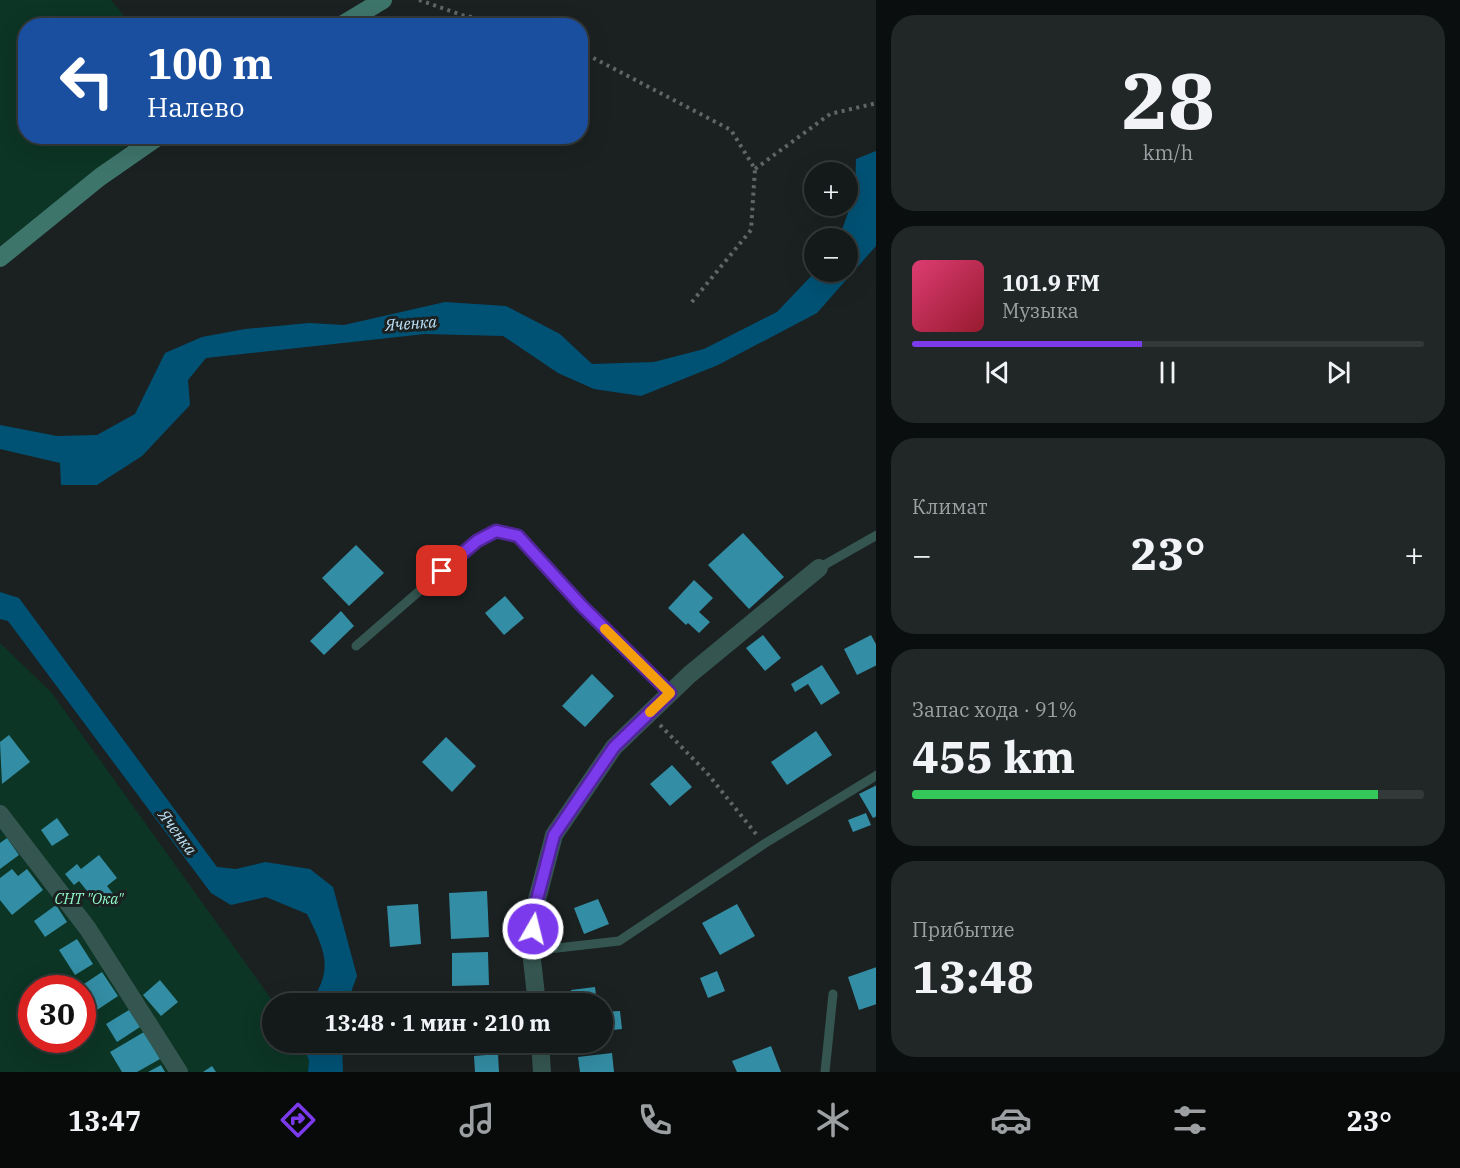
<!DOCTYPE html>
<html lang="ru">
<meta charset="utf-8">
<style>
:root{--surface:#141919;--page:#212626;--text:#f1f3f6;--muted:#9da0a2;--line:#333838;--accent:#7c3aed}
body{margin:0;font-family:"IBM Plex Serif",serif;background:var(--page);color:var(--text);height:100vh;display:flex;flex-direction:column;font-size:22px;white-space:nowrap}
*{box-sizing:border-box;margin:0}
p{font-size:20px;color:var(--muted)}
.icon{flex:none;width:33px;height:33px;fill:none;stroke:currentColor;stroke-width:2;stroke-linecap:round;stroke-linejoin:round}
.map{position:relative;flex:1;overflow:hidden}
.side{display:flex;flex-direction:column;gap:15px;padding:15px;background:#0b0e0e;width:584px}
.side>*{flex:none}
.banner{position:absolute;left:18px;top:18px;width:570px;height:126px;border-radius:24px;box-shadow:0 6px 24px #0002,0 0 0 2px var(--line);background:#1a4fa0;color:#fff;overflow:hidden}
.buttons{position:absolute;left:804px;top:162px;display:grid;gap:12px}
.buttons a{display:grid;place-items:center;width:54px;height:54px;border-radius:50%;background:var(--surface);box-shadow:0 6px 24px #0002,0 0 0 2px var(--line);font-size:30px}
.speed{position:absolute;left:18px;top:975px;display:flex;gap:12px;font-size:30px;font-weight:700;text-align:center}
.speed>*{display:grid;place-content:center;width:78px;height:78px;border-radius:50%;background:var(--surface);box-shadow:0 6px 24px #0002,0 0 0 2px var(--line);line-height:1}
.speed .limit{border:9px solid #d22;background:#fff;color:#111}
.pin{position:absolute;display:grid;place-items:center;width:51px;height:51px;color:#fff;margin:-26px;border-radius:12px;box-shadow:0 3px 9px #0006}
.me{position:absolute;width:66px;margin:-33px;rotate:8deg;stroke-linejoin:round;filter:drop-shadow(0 0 4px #0008)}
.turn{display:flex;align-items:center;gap:21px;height:126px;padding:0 30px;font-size:27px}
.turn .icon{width:78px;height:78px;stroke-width:2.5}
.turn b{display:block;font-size:42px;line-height:51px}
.big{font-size:45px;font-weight:800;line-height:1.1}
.side .tile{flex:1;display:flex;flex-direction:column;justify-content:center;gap:9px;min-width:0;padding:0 21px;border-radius:24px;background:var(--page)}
.side .dial{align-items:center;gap:0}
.dial b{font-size:78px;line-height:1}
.song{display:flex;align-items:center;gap:18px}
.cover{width:72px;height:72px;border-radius:9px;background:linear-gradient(135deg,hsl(340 70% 55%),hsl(350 70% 35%))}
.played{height:6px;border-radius:3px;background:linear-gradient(90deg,var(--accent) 45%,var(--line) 45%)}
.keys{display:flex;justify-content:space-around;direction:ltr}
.heat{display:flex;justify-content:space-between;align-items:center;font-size:33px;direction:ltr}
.charge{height:9px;border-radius:4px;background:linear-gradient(90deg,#34c759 91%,var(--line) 0)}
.trip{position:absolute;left:262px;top:993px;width:351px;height:60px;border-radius:30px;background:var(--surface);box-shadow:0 6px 24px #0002,0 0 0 2px var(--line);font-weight:800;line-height:60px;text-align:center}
.dock{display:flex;height:96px;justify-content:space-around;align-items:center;background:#080a0a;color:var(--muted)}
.dock .icon{width:42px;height:42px}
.dock .current{color:var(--accent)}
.dock b{font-size:27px;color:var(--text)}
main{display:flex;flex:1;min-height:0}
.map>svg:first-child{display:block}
</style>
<main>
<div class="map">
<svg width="877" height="1072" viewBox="0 0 877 1072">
<rect width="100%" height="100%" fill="#1b2121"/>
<g fill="#0c3525" fill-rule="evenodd">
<polygon points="0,0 111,0 131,25 26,26 26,136 138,137 0,246"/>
<path d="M0 643 52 693 274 1003 273 1042 283 1043V1050L287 1043H303L309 1061 308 1072H0ZM32 988H82V1040H32Z"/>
</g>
<g fill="#005275">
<polygon points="876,151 876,246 817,313 718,365 641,396 594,389 558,373 503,336 425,334 206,358 188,380 190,405 142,456 97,485 61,485 60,463 0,449 0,425 57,436 97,435 135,414 165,353 202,337 245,329 309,323 344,325 445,302 506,306 560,334 592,364 654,362 704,349 777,312 815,272 848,272 848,238 839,238 855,193 856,159"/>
<path d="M0 592 19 598 217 867 236 869 265 862 310 869 333 887 357 976 347 1003H310C335 968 324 949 307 914L266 897 231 905 211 893 8 621 0 619Z"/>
<polygon points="303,1043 342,1043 343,1072 308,1072 309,1061"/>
</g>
<g fill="#338da4">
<polygon points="743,533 784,577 749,609 708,565"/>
<polygon points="356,545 384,573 349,606 322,578"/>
<polygon points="694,580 713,598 699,612 710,622 699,633 688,623 686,625 668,608"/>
<polygon points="505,596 524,618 504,635 485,613"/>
<polygon points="341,611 354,626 324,655 310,641"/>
<polygon points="763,635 781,658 765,671 746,648"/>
<polygon points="871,635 877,646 877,665 857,675 844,649"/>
<polygon points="822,665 840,693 821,705 808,684 795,692 791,684"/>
<polygon points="592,674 614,696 585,727 562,706"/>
<polygon points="816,731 832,755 787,785 771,762"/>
<polygon points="9,735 30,762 2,784 0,742"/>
<polygon points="446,737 476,766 452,792 422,762"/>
<polygon points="672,765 692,787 670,806 650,784"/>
<polygon points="877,785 877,816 873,818 859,794"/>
<polygon points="866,813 871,825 853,832 848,820"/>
<polygon points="57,818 69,835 52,846 41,830"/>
<polygon points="7,838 19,855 0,869 0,843"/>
<polygon points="99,855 117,878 107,886 114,895 100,907 79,881 74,885 65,874 77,864 81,869"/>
<polygon points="12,869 18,876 27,869 43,890 12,915 0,900 0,878"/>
<polygon points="487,891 489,937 451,939 449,893"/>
<polygon points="598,899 609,924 584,934 574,908"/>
<polygon points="418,904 421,944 390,947 387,906"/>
<polygon points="737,904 755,936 720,955 702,923"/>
<polygon points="56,905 67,922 45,937 34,921"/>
<polygon points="77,939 93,964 75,975 59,950"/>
<polygon points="488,952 489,985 452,986 452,953"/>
<polygon points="877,967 877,1004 859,1010 848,977"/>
<polygon points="717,971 725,991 708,998 700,978"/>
<polygon points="102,972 118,996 97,1010 81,986"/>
<polygon points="160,980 178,1002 161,1016 143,995"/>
<polygon points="595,987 597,1004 572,1004 571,990"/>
<polygon points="129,1010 140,1027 117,1042 106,1024"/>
<polygon points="620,1011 622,1029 603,1031 603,1012"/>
<polygon points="144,1032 160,1059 137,1072 122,1072 110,1052"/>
<polygon points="771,1046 781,1072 737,1072 732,1061"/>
<polygon points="612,1053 614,1072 580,1072 578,1057"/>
<polygon points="498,1054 499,1072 475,1072 474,1056"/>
<polygon points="161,1065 165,1072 148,1072"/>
<polygon points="212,1066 216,1072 203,1072"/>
</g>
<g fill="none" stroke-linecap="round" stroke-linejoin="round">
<g stroke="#606666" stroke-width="4" stroke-dasharray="3 4.5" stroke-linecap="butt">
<polyline points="419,0 465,16 531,26"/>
<polyline points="580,51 731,130 755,169 751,230 691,303"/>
<polyline points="755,169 830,114 877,103"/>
<polyline points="660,725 707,773 756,834"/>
</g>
<g stroke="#355650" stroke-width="9">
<polyline points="819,568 877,535"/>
<polyline points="356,646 477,541 496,531 518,536 582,606 670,693"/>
<polyline points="531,951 619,941 764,844 877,775"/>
<polyline points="825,1072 833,994"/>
</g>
<g stroke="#355650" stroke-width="18">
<polyline points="0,814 88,929 179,1072"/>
<polyline points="537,1004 531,951 535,907 554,835 614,747 689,675 819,568"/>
<polyline points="540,1042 542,1072"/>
</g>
<g stroke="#3e756b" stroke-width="18">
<polyline points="340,26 383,0"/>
<polyline points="0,258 100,177 159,136"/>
</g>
</g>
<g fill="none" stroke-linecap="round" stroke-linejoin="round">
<defs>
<polyline id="route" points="442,571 477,541 496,531 518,536 582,606 670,693 614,747 554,835 535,907 533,929"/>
</defs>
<use href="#route" stroke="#51269a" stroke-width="15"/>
<use href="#route" stroke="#7c3aed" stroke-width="10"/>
<polyline stroke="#f59e0b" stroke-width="10" points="605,629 670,693 650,712"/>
</g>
<g text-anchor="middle" stroke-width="6" stroke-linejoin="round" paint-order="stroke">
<g font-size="15" font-style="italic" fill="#93fccc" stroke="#1b2121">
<text x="89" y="904">СНТ "Ока"</text>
</g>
<g font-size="16" font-style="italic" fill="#bde0f6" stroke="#1b2121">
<text transform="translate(411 323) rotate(-4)" y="6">Яченка</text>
<text transform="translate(178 832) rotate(53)" y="6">Яченка</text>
</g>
</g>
</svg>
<div class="buttons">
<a>+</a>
<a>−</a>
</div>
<div class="speed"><div class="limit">30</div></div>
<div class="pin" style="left:442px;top:571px;background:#d93025"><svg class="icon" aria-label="arrive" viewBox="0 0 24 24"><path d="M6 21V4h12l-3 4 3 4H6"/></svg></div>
<svg class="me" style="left:533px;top:929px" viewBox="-20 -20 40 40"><circle r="17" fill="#7c3aed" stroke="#fff" stroke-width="3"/><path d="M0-11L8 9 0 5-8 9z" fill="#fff"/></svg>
<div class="trip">13:48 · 1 мин · 210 m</div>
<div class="banner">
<div class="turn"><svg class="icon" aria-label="left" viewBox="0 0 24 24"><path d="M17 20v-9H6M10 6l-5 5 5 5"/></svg><div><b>100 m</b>Налево</div></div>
</div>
</div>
<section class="side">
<div class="tile dial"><b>28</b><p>km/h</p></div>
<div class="tile">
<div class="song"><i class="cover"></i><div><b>101.9 FM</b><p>Музыка</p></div></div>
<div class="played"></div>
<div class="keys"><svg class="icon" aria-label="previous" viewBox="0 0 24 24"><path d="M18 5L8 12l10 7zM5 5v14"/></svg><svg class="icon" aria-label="pause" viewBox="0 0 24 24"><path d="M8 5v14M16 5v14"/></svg><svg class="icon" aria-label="next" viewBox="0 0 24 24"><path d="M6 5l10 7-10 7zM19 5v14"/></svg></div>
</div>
<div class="tile"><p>Климат</p>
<div class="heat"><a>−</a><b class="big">23°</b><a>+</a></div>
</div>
<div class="tile"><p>Запас хода · 91%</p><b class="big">455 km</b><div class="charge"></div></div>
<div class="tile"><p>Прибытие</p><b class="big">13:48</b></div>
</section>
</main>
<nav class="dock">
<b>13:47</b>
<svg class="icon current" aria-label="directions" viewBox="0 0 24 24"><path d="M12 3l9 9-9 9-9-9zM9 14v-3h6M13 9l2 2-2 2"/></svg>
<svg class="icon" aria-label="music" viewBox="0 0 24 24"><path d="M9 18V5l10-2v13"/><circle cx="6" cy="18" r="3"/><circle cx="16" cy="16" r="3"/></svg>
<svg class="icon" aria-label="phone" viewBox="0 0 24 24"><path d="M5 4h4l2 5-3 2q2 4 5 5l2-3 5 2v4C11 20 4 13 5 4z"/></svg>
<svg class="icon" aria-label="climate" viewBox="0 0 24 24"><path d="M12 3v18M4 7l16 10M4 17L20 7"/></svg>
<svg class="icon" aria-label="car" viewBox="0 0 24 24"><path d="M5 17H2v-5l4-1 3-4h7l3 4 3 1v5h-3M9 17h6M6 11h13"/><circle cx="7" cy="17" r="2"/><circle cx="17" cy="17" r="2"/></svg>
<svg class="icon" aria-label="filters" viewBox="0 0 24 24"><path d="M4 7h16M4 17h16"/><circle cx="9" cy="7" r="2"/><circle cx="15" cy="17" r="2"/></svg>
<b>23°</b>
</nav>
